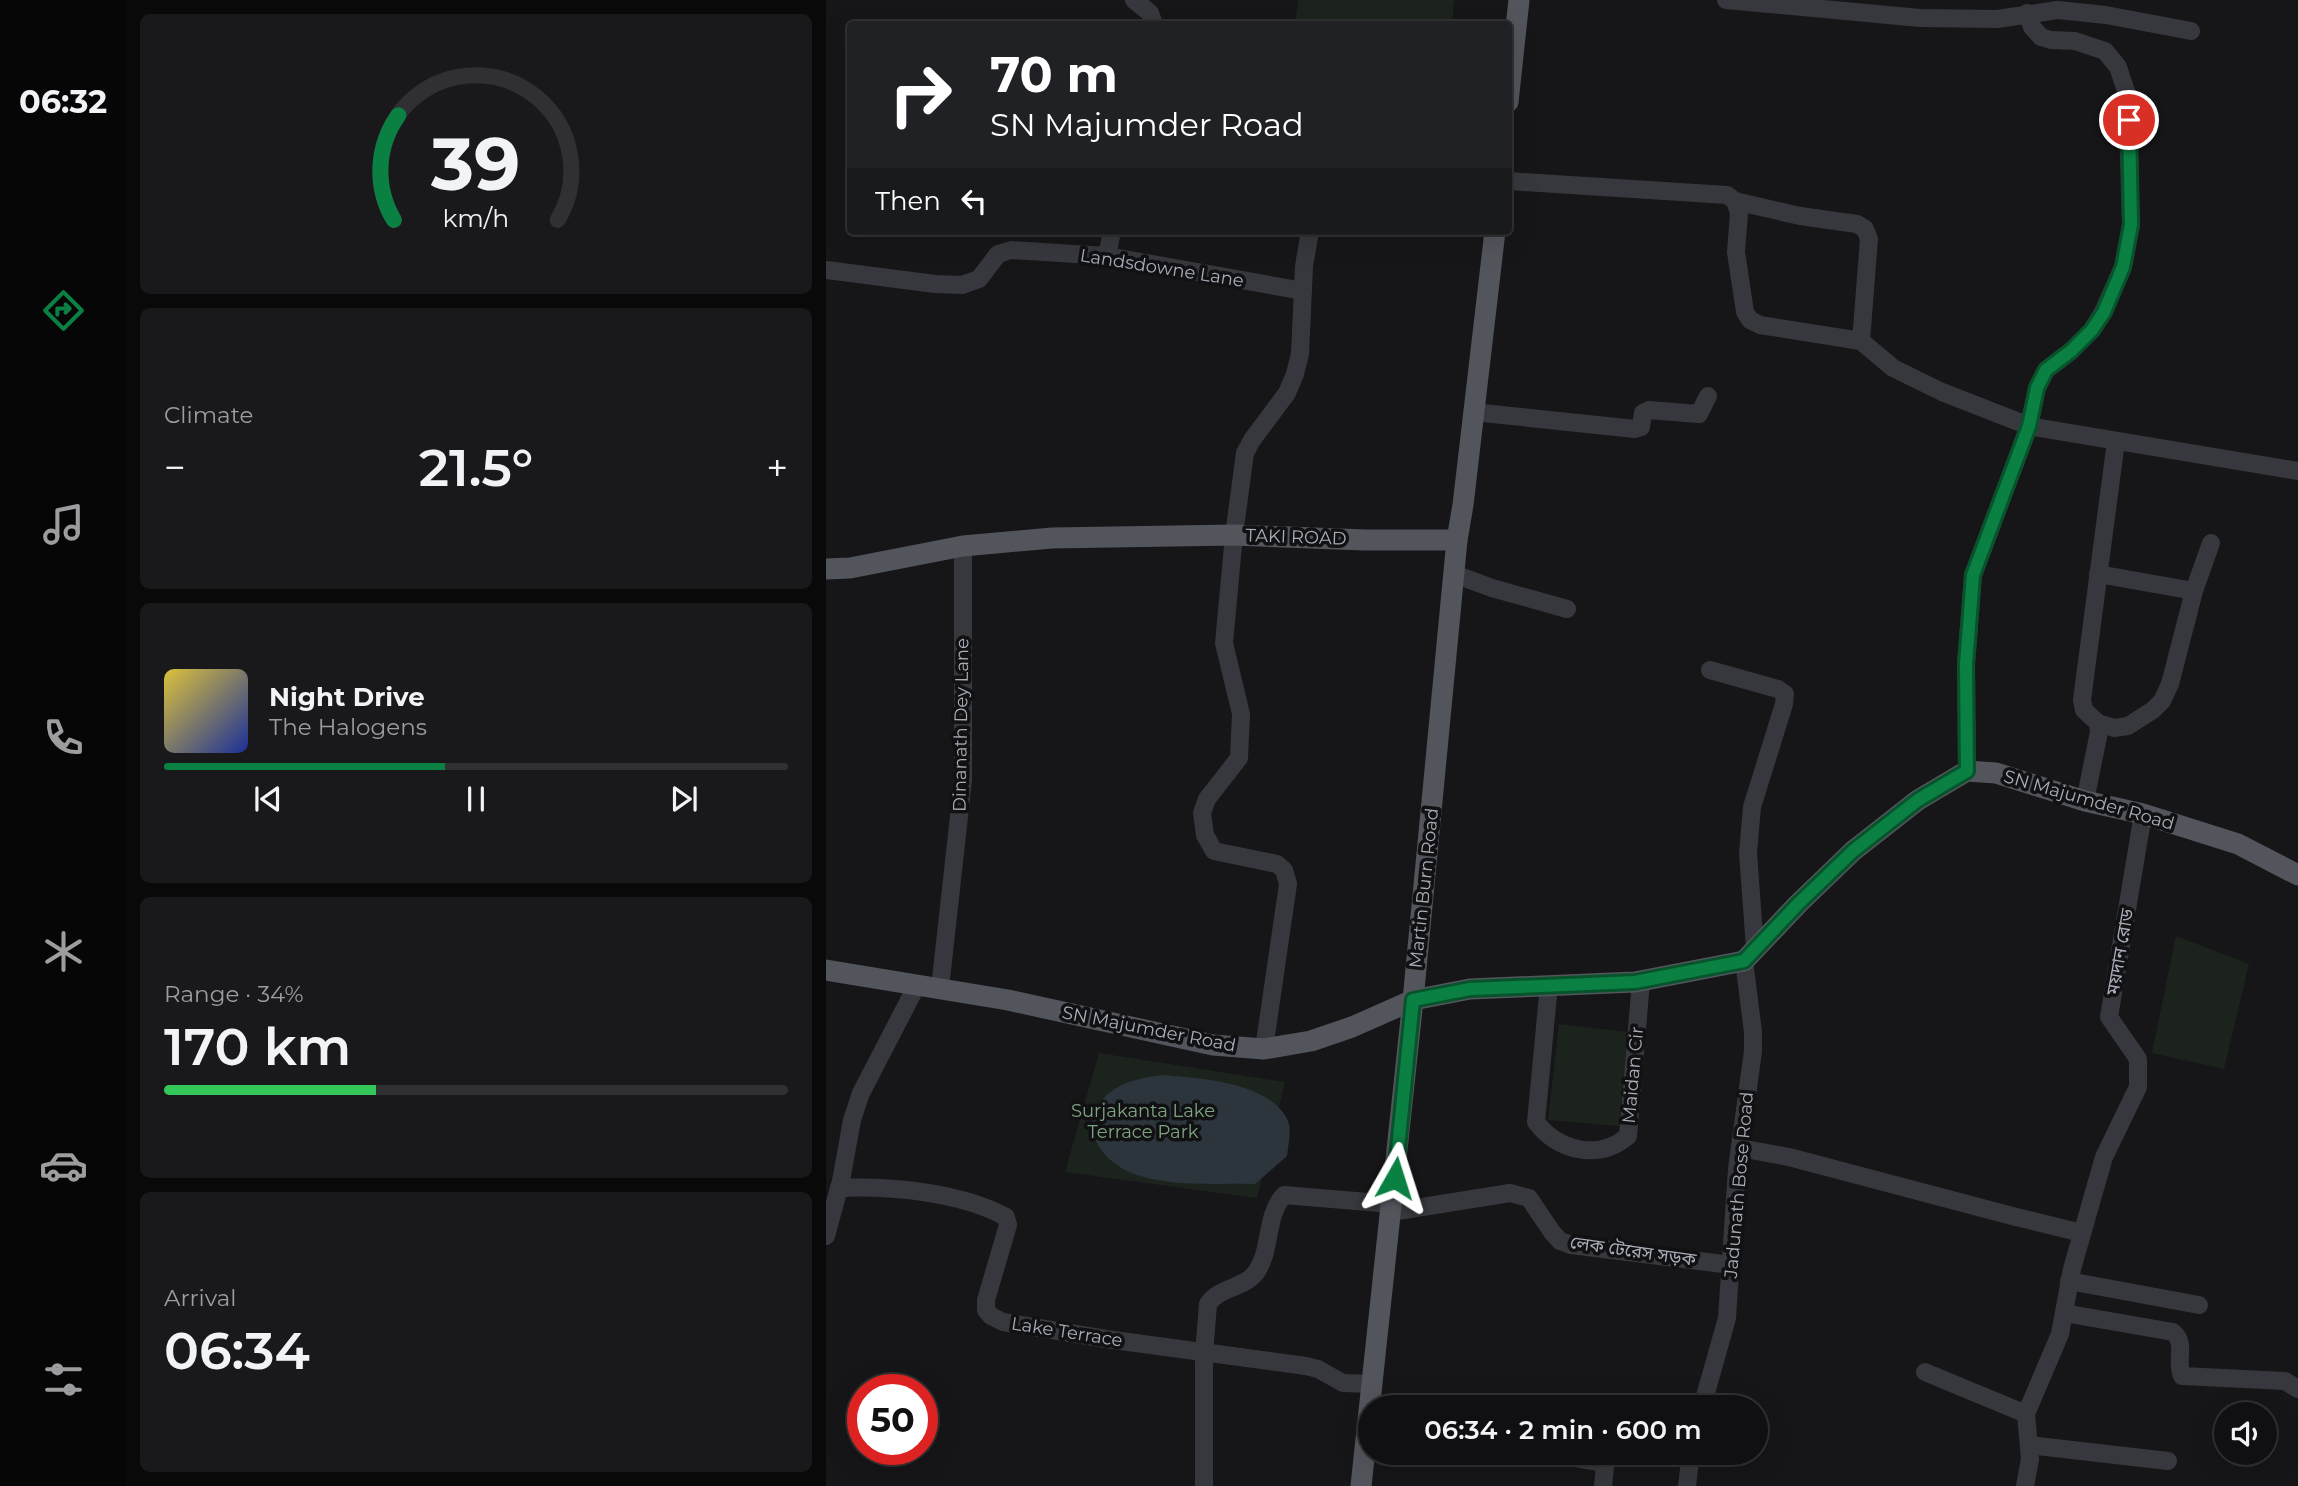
<!DOCTYPE html>
<meta charset="utf-8">
<style>
:root{--surface:#101012;--page:#19191b;--text:#f1f3f6;--muted:#9c9d9f;--line:#303032;--accent:#0b8043}
body{margin:0;font-family:Montserrat,"Noto Sans Bengali",sans-serif;background:var(--page);color:var(--text);height:100vh;display:flex;flex-direction:column;font-size:26px;white-space:nowrap}
*{box-sizing:border-box;margin:0}
p{font-size:23px;color:var(--muted)}
.icon{flex:none;width:38px;height:38px;fill:none;stroke:currentColor;stroke-width:2;stroke-linecap:round;stroke-linejoin:round}
.map{position:relative;flex:1;overflow:hidden}
.drawer{display:flex;flex-direction:column;gap:14px;padding:14px;background:#09090a;width:700px}
.drawer>*{flex:none}
.guide{position:absolute;left:21px;top:21px;width:665px;height:214px;border-radius:7px;box-shadow:0 7px 28px #0002,0 0 0 2px var(--line);background:#202124;color:#fff;overflow:hidden}
.fabs{position:absolute;left:1388px;top:1402px;display:grid;gap:14px}
.fabs a{display:grid;place-items:center;width:63px;height:63px;border-radius:50%;background:var(--surface);box-shadow:0 7px 28px #0002,0 0 0 2px var(--line);font-size:35px}
.speed{position:absolute;left:21px;top:1374px;display:flex;gap:14px;font-size:35px;font-weight:700;text-align:center}
.speed>*{display:grid;place-content:center;width:91px;height:91px;border-radius:50%;background:var(--surface);box-shadow:0 7px 28px #0002,0 0 0 2px var(--line);line-height:1}
.speed .limit{border:10px solid #d22;background:#fff;color:#111}
.pin{position:absolute;display:grid;place-items:center;width:60px;height:60px;color:#fff;margin:-30px;border:4px solid #fff;border-radius:50%;box-shadow:0 2px 7px #0007}
.me{position:absolute;width:77px;margin:-38px;rotate:6deg;stroke-linejoin:round;filter:drop-shadow(0 0 5px #0008)}
.turn{display:flex;align-items:center;gap:24px;height:147px;padding:0 28px;font-size:32px}
.turn .icon{width:91px;height:91px;stroke-width:2.5}
.turn b{display:block;font-size:49px;line-height:60px}
.then{display:flex;align-items:center;height:66px;padding:0 28px;background:#0003;gap:14px;font-size:26px}
.big{font-size:52px;font-weight:600;line-height:1.1}
.drawer .card{flex:1;display:flex;flex-direction:column;justify-content:center;gap:10px;min-width:0;padding:0 24px;border-radius:10px;background:var(--page)}
.drawer .dial{align-items:center;gap:0}
.dial svg{height:182px;overflow:visible;fill:none;stroke:var(--line);stroke-width:7;stroke-linecap:round;text-anchor:middle}
.dial text{fill:var(--text);stroke:none}
.song{display:flex;align-items:center;gap:21px}
.cover{width:84px;height:84px;border-radius:10px;background:linear-gradient(135deg,hsl(50 70% 55%),hsl(230 70% 35%))}
.played{height:7px;border-radius:4px;background:linear-gradient(90deg,var(--accent) 45%,var(--line) 45%)}
.keys{display:flex;justify-content:space-around;direction:ltr}
.heat{display:flex;justify-content:space-between;align-items:center;font-size:38px;direction:ltr}
.charge{height:10px;border-radius:5px;background:linear-gradient(90deg,#34c759 34%,var(--line) 0)}
.trip{position:absolute;left:532px;top:1395px;width:410px;height:70px;border-radius:35px;background:var(--surface);box-shadow:0 7px 28px #0002,0 0 0 2px var(--line);font-weight:600;line-height:70px;text-align:center}
main{display:flex;flex:1;min-height:0}
.dock{display:flex;flex-direction:column;width:126px;justify-content:space-around;align-items:center;background:#060607;color:var(--muted)}
.dock .icon{width:49px;height:49px}
.dock .active{color:var(--accent)}
.dock b{font-size:32px;color:var(--text)}
.map>svg:first-child{display:block}
</style>
<main>
<nav class="dock">
<b>06:32</b>
<svg class="icon active" aria-label="directions" viewBox="0 0 24 24"><path d="M12 3l9 9-9 9-9-9zM9 14v-3h6M13 9l2 2-2 2"/></svg>
<svg class="icon" aria-label="music" viewBox="0 0 24 24"><path d="M9 18V5l10-2v13"/><circle cx="6" cy="18" r="3"/><circle cx="16" cy="16" r="3"/></svg>
<svg class="icon" aria-label="phone" viewBox="0 0 24 24"><path d="M5 4h4l2 5-3 2q2 4 5 5l2-3 5 2v4C11 20 4 13 5 4z"/></svg>
<svg class="icon" aria-label="climate" viewBox="0 0 24 24"><path d="M12 3v18M4 7l16 10M4 17L20 7"/></svg>
<svg class="icon" aria-label="car" viewBox="0 0 24 24"><path d="M5 17H2v-5l4-1 3-4h7l3 4 3 1v5h-3M9 17h6M6 11h13"/><circle cx="7" cy="17" r="2"/><circle cx="17" cy="17" r="2"/></svg>
<svg class="icon" aria-label="filters" viewBox="0 0 24 24"><path d="M4 7h16M4 17h16"/><circle cx="9" cy="7" r="2"/><circle cx="15" cy="17" r="2"/></svg>
</nav>
<section class="drawer">
<div class="card dial"><svg viewBox="0 0 100 80">
<path d="M14 69A42 42 0 1 1 86 69"/>
<path d="M14 69A42 42 0 0 1 16 23" stroke="#0b8043"/>
<text x="50" y="56" font-size="32" font-weight="700">39</text>
<text x="50" y="72" font-size="11">km/h</text>
</svg></div>
<div class="card"><p>Climate</p>
<div class="heat"><a>−</a><b class="big">21.5°</b><a>+</a></div>
</div>
<div class="card">
<div class="song"><i class="cover"></i><div><b>Night Drive</b><p>The Halogens</p></div></div>
<div class="played"></div>
<div class="keys"><svg class="icon" aria-label="previous" viewBox="0 0 24 24"><path d="M18 5L8 12l10 7zM5 5v14"/></svg><svg class="icon" aria-label="pause" viewBox="0 0 24 24"><path d="M8 5v14M16 5v14"/></svg><svg class="icon" aria-label="next" viewBox="0 0 24 24"><path d="M6 5l10 7-10 7zM19 5v14"/></svg></div>
</div>
<div class="card"><p>Range · 34%</p><b class="big">170 km</b><div class="charge"></div></div>
<div class="card"><p>Arrival</p><b class="big">06:34</b></div>
</section>
<div class="map">
<svg width="1472" height="1486" viewBox="0 0 1472 1486">
<rect width="100%" height="100%" fill="#161618"/>
<g fill="#1c231d">
<polygon points="472,0 628,0 626,24 469,24"/>
<polygon points="1350,936 1423,964 1398,1069 1326,1053"/>
<polygon points="733,1024 802,1032 793,1126 722,1120"/>
<polygon points="273,1053 459,1082 431,1198 239,1172"/>
</g>
<path fill="#2c353c" d="M337 1075C373 1078 449 1082 463 1124 465 1133 462 1147 461 1156L429 1184C391 1183 348 1187 311 1175 276 1164 247 1124 282 1094 297 1081 318 1077 337 1075Z"/>
<g fill="none" stroke-linecap="round" stroke-linejoin="round">
<g stroke="#37383d" stroke-width="18">
<polyline points="308,0 324,13 328,24"/>
<polyline points="900,0 1094,18 1171,19 1232,10 1280,15 1365,31"/>
<polyline points="682,181 901,195 909,201 913,213 910,252 919,312 924,320 934,325 1035,341 1067,368 1116,392 1203,426 1211,388 1220,370 1245,351 1266,330 1277,312 1297,267 1305,225 1301,94 1292,67 1279,51 1249,41 1225,40 1215,37 1206,27 1201,13"/>
<polyline points="909,201 974,216 1031,224 1039,229 1043,239 1035,341"/>
<polyline points="281,256 286,231"/>
<polyline points="0,270 109,284 136,285 153,279 172,254 185,250 281,256 477,291"/>
<polyline points="647,412 809,429 815,427 817,413 823,410 873,414 882,396"/>
<polyline points="628,574 666,588 741,609"/>
<polyline points="1272,574 1368,591"/>
<polyline points="884,670 952,689 959,694 958,704 926,807 922,853 929,948"/>
<polyline points="1272,723 1288,728 1302,726 1327,710 1336,701 1344,684 1368,591 1385,543"/>
<polyline points="1141,771 1140,664 1147,575 1203,426 1472,471"/>
<polyline points="1259,801 1273,732 1272,723 1258,710 1256,700 1290,441"/>
<path d="M723 985 710 1122C732 1151 773 1161 802 1136L815 981"/>
<polyline points="114,988 137,780 137,546"/>
<polyline points="438,1049 462,884 458,870 451,864 388,851 379,835 376,813 381,799 413,758 415,714 398,643 408,535 419,453 426,440 461,393 469,374 474,354 478,266 484,231"/>
<polyline points="914,1148 963,1157 1190,1217 1256,1233"/>
<path d="M13 1188C65 1186 134 1192 180 1217L182 1225 160 1300V1310L165 1316 177 1322 280 1339 480 1366 492 1369 517 1383 546 1384"/>
<polyline points="565,1212 684,1193 703,1198 726,1232 734,1241 745,1245 905,1265"/>
<polyline points="0,1236 15,1181 26,1120 35,1093 91,985"/>
<polyline points="1243,1281 1373,1305"/>
<path d="M1238 1313 1347 1332C1361 1344 1349 1360 1356 1376L1459 1381 1472 1389"/>
<polyline points="1099,1372 1200,1414"/>
<polyline points="876,1407 901,1318 911,1169 927,1051 927,1032 918,961"/>
<polyline points="1203,1445 1342,1461"/>
<polyline points="713,1452 772,1462 779,1467 777,1486"/>
<path d="M378 1486V1353L382 1304C393 1287 420 1288 431 1271 446 1248 439 1216 458 1195L566 1204"/>
<polyline points="861,1486 865,1452"/>
<polyline points="1199,1486 1204,1459 1200,1414 1234,1334 1246,1269 1278,1157 1312,1087 1312,1059 1283,1017 1317,814"/>
</g>
<g stroke="#53555c" stroke-width="21">
<polyline points="682,102 693,0"/>
<polyline points="0,569 24,568 137,546 226,538 408,535 539,540 631,540 637,505 669,231"/>
<polyline points="0,970 182,1000 387,1045 438,1049 485,1041 526,1027 587,1000 644,989 809,982 918,961 972,904 1027,851 1092,800 1141,771 1170,773 1259,801 1317,814 1412,844 1472,875"/>
<polyline points="535,1486 587,1000 631,540"/>
</g>
</g>
<g fill="none" stroke-linecap="round" stroke-linejoin="round">
<defs>
<polyline id="route" points="569,1178 587,1000 644,989 809,982 918,961 972,904 1027,851 1092,800 1141,771 1140,664 1147,575 1203,426 1211,388 1220,370 1245,351 1266,330 1278,312 1297,267 1305,225 1303,120"/>
</defs>
<use href="#route" stroke="#07532c" stroke-width="18"/>
<use href="#route" stroke="#0b8043" stroke-width="12"/>
</g>
<g text-anchor="middle" stroke-width="7" stroke-linejoin="round" paint-order="stroke">
<g font-size="18" fill="#a8adb8" stroke="#111113">
<text transform="translate(336 268) rotate(9)" y="6">Landsdowne Lane</text>
<text transform="translate(470 537) rotate(2)" y="6">TAKI ROAD</text>
<text transform="translate(135 725) rotate(-89)" y="6">Dinanath Dey Lane</text>
<text transform="translate(1263 800) rotate(16)" y="6">SN Majumder Road</text>
<text transform="translate(598 888) rotate(-84)" y="6">Martin Burn Road</text>
<text transform="translate(1294 952) rotate(-80)" y="6">ময়দান রোড</text>
<text transform="translate(323 1029) rotate(11)" y="6">SN Majumder Road</text>
<text transform="translate(807 1075) rotate(-85)" y="6">Maidan Cir</text>
<text transform="translate(913 1185) rotate(-85)" y="6">Jadunath Bose Road</text>
<text transform="translate(807 1251) rotate(8)" y="6">লেক টেরেস সড়ক</text>
<text transform="translate(241 1332) rotate(9)" y="6">Lake Terrace</text>
</g>
<g font-size="18" fill="#7fa381" stroke="#111113">
<text x="317" y="1117">Surjakanta Lake<tspan x="317" dy="21">Terrace Park</tspan></text>
</g>
</g>
</svg>
<div class="fabs">
<a><svg class="icon" aria-label="sound" viewBox="0 0 24 24"><path d="M4 9h4l5-4v14l-5-4H4zM17 9q2 3 0 6"/></svg></a>
</div>
<div class="speed"><div class="limit">50</div></div>
<div class="pin" style="left:1303px;top:120px;background:#d93025"><svg class="icon" aria-label="arrive" viewBox="0 0 24 24"><path d="M6 21V4h12l-3 4 3 4H6"/></svg></div>
<svg class="me" style="left:569px;top:1178px" viewBox="-20 -20 40 40"><path d="M0-17L14 15 0 8-14 15z" fill="#0b8043" stroke="#fff" stroke-width="4"/></svg>
<div class="trip">06:34 · 2 min · 600 m</div>
<div class="guide">
<div class="turn"><svg class="icon" aria-label="right" viewBox="0 0 24 24"><path d="M7 20v-9h11M14 6l5 5-5 5"/></svg><div><b>70 m</b>SN Majumder Road</div></div>
<div class="then">Then<svg class="icon" aria-label="left" viewBox="0 0 24 24"><path d="M17 20v-9H6M10 6l-5 5 5 5"/></svg></div>
</div>
</div>
</main>
